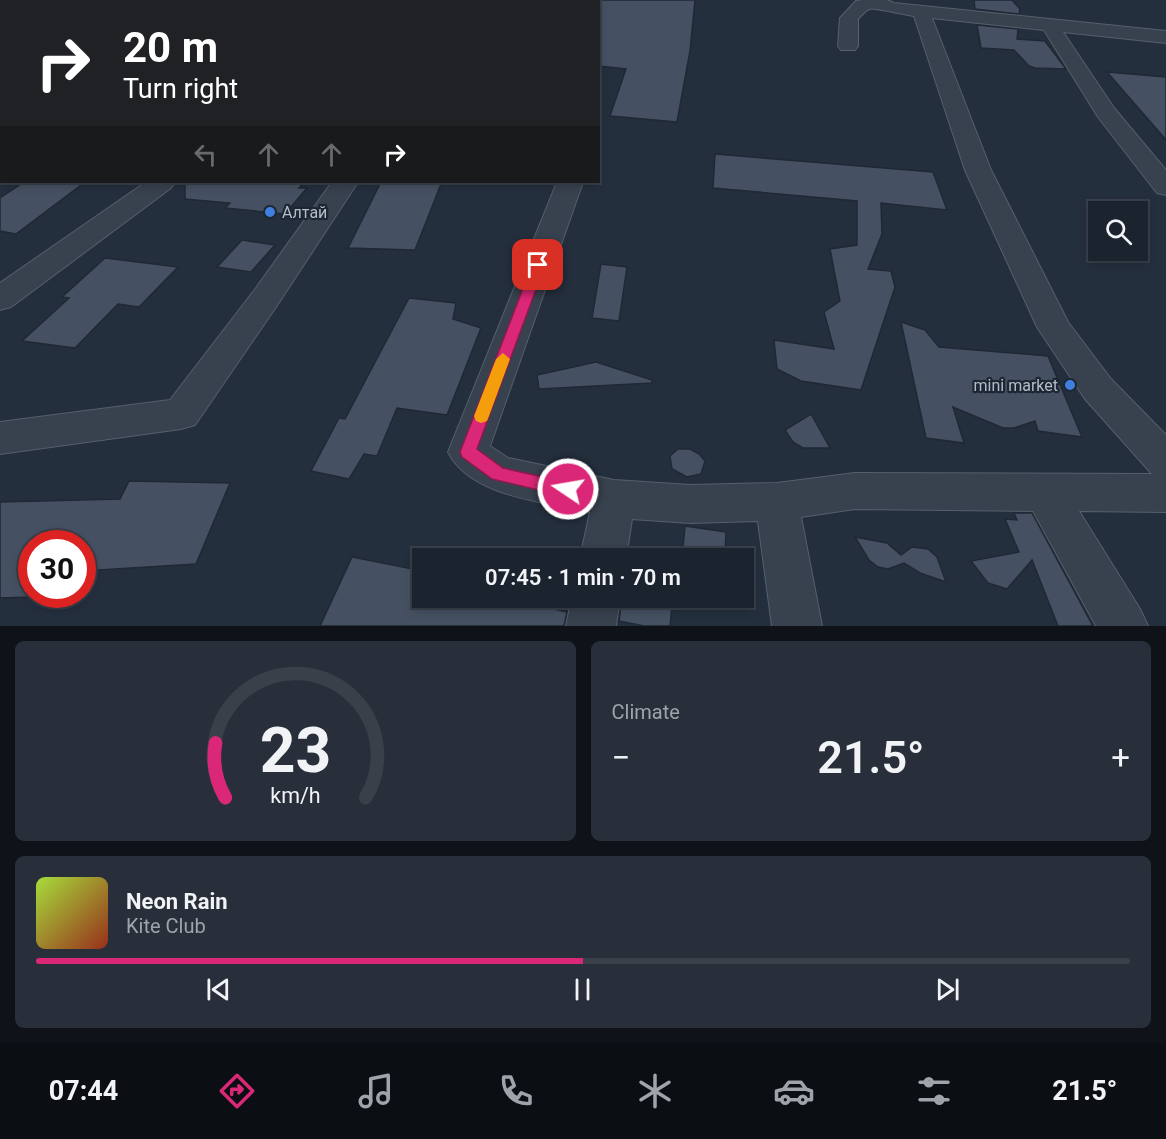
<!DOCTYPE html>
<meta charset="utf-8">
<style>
:root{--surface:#1b232e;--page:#282f3a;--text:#f1f3f6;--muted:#a0a4aa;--line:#39404a;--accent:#db2777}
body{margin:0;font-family:Roboto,sans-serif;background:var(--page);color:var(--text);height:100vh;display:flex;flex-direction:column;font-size:22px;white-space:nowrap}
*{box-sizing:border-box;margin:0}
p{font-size:20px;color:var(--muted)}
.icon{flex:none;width:33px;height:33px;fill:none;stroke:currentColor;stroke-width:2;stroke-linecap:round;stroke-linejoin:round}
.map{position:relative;height:626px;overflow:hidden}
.panel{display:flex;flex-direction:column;gap:15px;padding:15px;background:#0f1319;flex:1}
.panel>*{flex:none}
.guide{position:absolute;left:0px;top:0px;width:600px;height:183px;box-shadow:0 3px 9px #0003,0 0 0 2px var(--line);background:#202124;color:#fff;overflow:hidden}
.fabs{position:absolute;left:1088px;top:201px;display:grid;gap:12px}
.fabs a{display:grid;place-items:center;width:60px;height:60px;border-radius:0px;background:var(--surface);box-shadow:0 3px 9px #0003,0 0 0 2px var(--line);font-size:30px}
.speed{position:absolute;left:18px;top:530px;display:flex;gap:12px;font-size:30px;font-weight:700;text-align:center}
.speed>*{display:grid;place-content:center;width:78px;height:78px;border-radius:50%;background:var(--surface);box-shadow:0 3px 9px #0003,0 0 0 2px var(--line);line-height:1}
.speed .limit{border:9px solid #d22;background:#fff;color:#111}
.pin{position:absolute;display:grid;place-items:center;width:51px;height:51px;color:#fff;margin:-26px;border-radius:12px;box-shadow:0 3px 9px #0006}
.me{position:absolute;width:66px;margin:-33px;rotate:282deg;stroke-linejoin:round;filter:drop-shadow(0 0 4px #0008)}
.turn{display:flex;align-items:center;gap:21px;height:126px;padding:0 24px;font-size:27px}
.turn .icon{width:78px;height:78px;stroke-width:2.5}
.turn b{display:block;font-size:42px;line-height:51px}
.lanes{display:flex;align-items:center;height:57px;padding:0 24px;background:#0003;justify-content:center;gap:30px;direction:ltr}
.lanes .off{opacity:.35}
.big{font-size:45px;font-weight:600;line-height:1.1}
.panel .card{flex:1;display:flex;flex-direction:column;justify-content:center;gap:9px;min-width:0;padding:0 21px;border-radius:9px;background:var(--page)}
.panel .dial{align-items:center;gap:0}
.dial svg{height:156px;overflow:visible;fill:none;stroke:var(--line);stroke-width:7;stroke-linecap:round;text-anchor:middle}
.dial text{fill:var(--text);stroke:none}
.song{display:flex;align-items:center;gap:18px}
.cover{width:72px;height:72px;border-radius:9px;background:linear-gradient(135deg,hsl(80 70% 55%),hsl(10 70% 35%))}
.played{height:6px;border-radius:3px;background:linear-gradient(90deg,var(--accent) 50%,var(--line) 50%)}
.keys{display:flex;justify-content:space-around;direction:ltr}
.heat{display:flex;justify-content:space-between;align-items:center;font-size:33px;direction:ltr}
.panel .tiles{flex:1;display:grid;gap:15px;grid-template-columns:1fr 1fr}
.card:last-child{grid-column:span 2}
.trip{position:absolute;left:412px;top:548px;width:342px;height:60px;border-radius:0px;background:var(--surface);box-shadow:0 3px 9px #0003,0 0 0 2px var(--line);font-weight:600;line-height:60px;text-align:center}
.tabs{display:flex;height:96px;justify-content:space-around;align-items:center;background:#0b0e12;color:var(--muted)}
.tabs .icon{width:42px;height:42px}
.tabs .active{color:var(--accent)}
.tabs b{font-size:27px;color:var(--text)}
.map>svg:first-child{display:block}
</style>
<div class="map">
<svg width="1166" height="626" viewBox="0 0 1166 626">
<rect width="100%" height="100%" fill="#242f3e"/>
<g fill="#455162" stroke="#1f2835" stroke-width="1.5">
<polygon points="598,0 695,0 690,51 677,122 610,116 626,69 598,66"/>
<polygon points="974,0 1012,0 1020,9 1019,14 975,9"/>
<polygon points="977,25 1018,29 1017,39 1045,41 1066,69 1035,68 1029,66 1014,50 981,48"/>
<polygon points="1107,72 1166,77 1166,140"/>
<polygon points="715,154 933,172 947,210 881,203 882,234 868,269 891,271 895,287 861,390 801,381 777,369 774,340 834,349 824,312 840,301 830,249 857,245 857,201 713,188"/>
<polygon points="24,182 85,182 16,234 0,231 0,198"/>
<polygon points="185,182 305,182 299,188 307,188 285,214 225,208 230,203 185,199"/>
<polygon points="381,182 441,184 415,250 348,248"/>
<polygon points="242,240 275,245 251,272 217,267"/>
<polygon points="105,258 178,267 139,307 118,304 75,348 22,341 69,298 62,297"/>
<polygon points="601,264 627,267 619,321 592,318"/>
<polygon points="409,298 456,303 453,319 481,328 447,415 397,408 377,456 364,454 349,479 311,471 339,418 345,419"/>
<polygon points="901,322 925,330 939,347 1048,356 1082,437 1038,431 1035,421 1014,428 1003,428 953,407 964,443 926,438"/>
<polygon points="596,362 652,380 652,383 539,389 537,375"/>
<polygon points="811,414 830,448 803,448 793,442 785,430"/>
<polygon points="678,449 690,449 699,454 705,461 701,474 687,477 672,469 670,456"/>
<polygon points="129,481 230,483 196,564 82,571 82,543 32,543 32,597 0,598 0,502 120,499"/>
<polygon points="1014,513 1032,513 1093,626 1058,626 1032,560 1007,589 988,583 971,561 1019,552 1005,519 1017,520"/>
<polygon points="685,526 726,532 725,558 682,558"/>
<polygon points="855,537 887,543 901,555 912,547 928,549 937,557 946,582 920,573 904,563 888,569 878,567 869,560"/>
<polygon points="352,557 423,571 423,597 501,597 567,612 564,626 320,626"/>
<polygon points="622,597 673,597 670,626 644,626 619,621"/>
</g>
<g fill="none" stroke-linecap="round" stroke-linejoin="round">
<defs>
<g id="minor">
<polygon points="1,0 20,0 2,2 2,5"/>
<polygon points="400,0 417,0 399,2"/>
<polygon points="474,0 490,0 473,2"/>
<path d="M862 0H887L894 3 1166 31V43L1063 32 1114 108 1166 170V195L1157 193 1098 117 1044 30 932 18 991 170 1068 322 1111 379 1166 435V512L1079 511 1140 609 1148 626H1096L1033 511 855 509 801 517 822 626H772L758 521 690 523 632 519 626 558H580L590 512C545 502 471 497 448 452L557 182H583L490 446 508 458 614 480 690 485 777 483 855 473 1152 474 1085 399 1037 327 965 170 914 16C906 15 874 7 869 9 865 11 861 16 858 19V46L855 50H841L838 46 840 18 856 1Z"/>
<polygon points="146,182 175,182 171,188 11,307 0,310 0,283"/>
<polygon points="332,182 358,182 278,304 195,425 181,429 0,454 0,422 170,400 256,288"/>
<polygon points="572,597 620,597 616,626 566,626"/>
</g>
</defs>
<use href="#minor" stroke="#565f6c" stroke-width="2"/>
<use href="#minor" fill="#38414e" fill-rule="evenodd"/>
</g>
<polygon fill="#db2777" stroke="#8e194d" stroke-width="1.5" points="538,261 545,265 477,449 503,468 574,484 576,489 574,495 568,497 492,479 462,457 460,452 532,265"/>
<polygon fill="#f59e0b" points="503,353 510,359 489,416 487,421 481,423 476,421 474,416 496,359"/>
<g fill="#3f7fe0" stroke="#1d2633" stroke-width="2">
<circle cx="270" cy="212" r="6"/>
<circle cx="1070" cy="385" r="6"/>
</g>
<g text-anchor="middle" stroke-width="4.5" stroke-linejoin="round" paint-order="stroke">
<g font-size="16" fill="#b4bcc9" stroke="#1d2633" text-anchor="start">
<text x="282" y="218">Алтай</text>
<text x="1058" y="391" text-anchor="end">mini market</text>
</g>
</g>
</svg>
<div class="fabs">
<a><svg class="icon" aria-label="search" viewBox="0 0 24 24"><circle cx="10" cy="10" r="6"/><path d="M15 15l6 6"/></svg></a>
</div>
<div class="speed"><div class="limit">30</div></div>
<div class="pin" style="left:538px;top:265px;background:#d93025"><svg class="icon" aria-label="arrive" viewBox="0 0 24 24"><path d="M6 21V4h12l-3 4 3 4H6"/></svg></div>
<svg class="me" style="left:568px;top:489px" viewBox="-20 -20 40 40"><circle r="17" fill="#db2777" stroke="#fff" stroke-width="3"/><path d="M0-11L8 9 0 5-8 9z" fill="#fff"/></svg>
<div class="trip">07:45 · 1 min · 70 m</div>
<div class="guide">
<div class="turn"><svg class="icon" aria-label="right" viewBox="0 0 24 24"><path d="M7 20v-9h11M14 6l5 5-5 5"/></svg><div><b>20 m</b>Turn right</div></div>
<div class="lanes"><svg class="icon off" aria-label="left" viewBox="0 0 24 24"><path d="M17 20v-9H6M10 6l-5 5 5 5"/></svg><svg class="icon off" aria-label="ahead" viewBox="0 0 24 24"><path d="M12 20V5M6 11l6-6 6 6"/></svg><svg class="icon off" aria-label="ahead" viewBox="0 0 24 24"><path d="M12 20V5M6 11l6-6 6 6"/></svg><svg class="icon" aria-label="right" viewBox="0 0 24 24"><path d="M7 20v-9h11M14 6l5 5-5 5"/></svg></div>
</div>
</div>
<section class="panel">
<div class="tiles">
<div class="card dial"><svg viewBox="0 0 100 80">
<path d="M14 69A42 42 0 1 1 86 69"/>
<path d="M14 69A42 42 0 0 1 9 41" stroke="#db2777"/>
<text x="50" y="56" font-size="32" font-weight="700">23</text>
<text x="50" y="72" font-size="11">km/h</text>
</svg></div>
<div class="card"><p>Climate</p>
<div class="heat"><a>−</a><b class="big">21.5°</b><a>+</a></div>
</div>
<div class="card">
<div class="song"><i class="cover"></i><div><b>Neon Rain</b><p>Kite Club</p></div></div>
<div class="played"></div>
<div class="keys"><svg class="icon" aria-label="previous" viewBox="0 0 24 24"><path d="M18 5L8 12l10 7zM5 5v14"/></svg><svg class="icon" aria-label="pause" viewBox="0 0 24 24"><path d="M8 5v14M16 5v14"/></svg><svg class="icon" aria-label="next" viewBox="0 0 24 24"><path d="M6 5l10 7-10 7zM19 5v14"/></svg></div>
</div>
</div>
</section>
<nav class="tabs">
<b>07:44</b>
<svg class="icon active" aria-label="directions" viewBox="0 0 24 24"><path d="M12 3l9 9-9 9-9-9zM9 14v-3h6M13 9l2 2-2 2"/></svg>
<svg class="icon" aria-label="music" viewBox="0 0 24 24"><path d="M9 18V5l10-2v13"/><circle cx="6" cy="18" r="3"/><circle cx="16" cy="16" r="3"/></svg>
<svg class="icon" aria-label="phone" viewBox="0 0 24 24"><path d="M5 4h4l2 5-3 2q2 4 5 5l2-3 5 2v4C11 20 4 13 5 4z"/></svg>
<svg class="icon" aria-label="climate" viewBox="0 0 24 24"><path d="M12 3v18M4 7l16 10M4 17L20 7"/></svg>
<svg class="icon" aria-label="car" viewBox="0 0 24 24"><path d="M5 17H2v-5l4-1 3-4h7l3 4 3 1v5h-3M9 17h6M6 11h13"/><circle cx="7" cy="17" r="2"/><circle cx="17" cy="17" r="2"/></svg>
<svg class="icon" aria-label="filters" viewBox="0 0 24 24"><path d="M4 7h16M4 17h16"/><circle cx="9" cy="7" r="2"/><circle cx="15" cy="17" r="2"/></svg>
<b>21.5°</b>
</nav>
